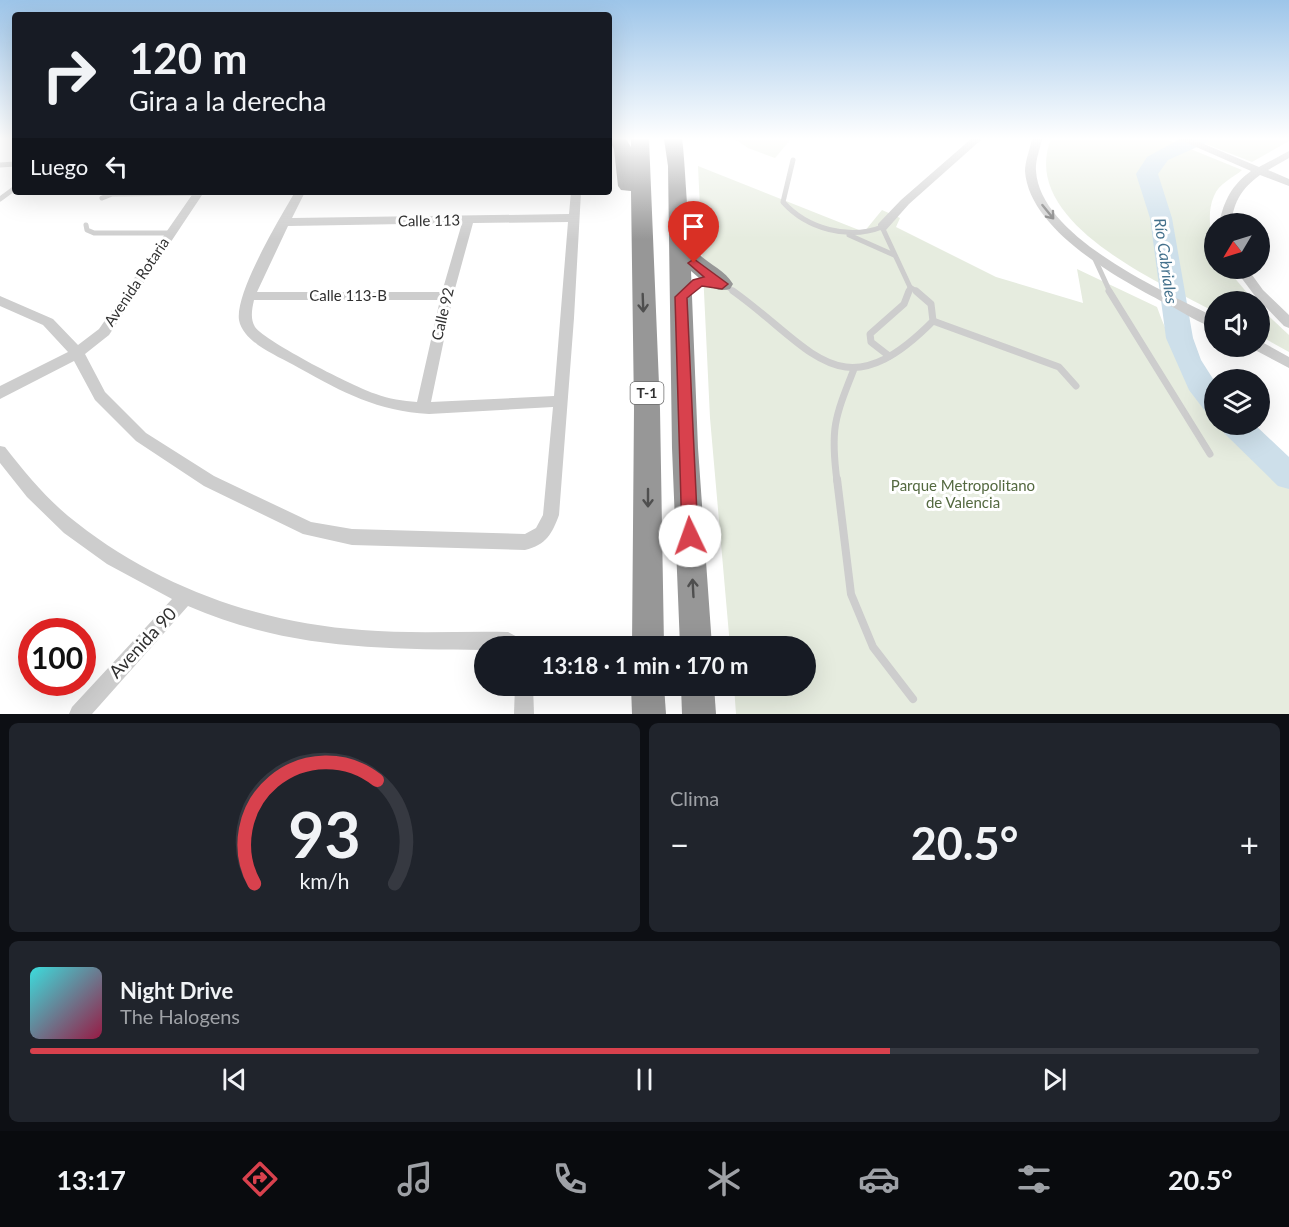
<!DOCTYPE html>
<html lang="es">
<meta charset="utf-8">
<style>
:root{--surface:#171b24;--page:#20242c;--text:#f1f3f6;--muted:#9ea1a6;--line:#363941;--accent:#d8414d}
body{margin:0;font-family:Lato,sans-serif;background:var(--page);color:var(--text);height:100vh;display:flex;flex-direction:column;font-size:22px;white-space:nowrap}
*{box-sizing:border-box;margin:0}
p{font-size:20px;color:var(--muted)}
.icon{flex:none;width:33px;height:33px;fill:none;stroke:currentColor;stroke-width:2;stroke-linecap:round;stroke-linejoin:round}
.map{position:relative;height:714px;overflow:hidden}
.details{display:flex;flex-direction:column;gap:9px;padding:9px;background:#0d0f14;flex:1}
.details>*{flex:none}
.guide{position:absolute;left:12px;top:12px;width:600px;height:183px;border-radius:6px;box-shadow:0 6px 24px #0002;background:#171b24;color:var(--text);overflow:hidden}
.needle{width:39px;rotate:232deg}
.buttons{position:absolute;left:1204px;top:213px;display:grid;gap:12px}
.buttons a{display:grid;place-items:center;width:66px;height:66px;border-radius:50%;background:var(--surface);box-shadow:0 6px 24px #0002;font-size:30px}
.speed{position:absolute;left:18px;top:618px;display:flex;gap:12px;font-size:30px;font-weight:700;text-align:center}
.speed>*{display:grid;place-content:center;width:78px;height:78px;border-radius:50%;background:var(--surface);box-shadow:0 6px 24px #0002;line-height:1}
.speed .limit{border:9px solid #d22;background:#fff;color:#111}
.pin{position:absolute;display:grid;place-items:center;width:51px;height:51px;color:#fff;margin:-62px -26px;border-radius:50% 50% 50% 0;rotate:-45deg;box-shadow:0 0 6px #0007}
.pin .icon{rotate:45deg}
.me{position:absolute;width:66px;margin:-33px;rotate:357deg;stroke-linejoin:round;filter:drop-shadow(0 0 4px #0008)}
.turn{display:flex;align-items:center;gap:21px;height:126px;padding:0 18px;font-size:27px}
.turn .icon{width:78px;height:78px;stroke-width:2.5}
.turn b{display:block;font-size:42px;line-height:51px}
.then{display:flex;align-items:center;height:57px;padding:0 18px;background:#0003;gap:12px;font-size:22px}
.big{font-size:45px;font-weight:700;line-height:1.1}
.details .tile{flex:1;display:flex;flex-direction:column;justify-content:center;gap:9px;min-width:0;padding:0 21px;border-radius:9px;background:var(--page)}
.details .dial{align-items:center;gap:0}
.dial svg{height:156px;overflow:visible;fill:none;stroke:var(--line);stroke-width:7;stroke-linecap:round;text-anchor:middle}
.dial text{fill:var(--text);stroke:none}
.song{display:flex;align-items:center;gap:18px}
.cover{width:72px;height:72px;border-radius:9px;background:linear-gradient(135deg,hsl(180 70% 55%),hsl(340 70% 35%))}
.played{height:6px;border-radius:3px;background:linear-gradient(90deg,var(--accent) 70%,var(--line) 70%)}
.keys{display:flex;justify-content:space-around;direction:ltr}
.heat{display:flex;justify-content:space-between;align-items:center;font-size:33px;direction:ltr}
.details .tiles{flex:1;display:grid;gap:9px;grid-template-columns:1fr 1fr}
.tile:last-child{grid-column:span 2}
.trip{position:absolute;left:474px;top:636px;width:342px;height:60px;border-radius:30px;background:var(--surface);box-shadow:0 6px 24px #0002;font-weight:700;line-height:60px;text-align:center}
.tab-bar{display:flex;height:96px;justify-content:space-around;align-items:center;background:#090b0e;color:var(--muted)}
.tab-bar .icon{width:42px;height:42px}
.tab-bar .selected{color:var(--accent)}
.tab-bar b{font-size:27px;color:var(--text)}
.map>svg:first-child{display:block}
</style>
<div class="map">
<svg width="1289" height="714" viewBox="0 0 1289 714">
<rect width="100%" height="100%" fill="#fff"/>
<g fill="#e6ecdf">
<polygon points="735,139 791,139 775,158 748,148"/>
<path d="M1051 139H1166L1242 170C1233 178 1219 183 1214 196 1204 218 1215 246 1215 268L1227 269 1254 301 1215 302V312C1159 282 1018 222 1051 139Z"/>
<polygon points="1193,139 1289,139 1289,141 1252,162"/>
<path d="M698 166 864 232 882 210 900 218 896 227 996 277 1083 303 1077 269 1157 307C1169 342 1189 376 1215 403V424L1236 425 1289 474V714H736L734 686H806V646H730L710 418Z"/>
<polygon points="1260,308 1289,335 1289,352 1260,336"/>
</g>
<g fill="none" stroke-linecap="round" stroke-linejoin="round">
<g fill="#cddfea" fill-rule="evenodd">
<polygon points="1180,139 1209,139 1206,143 1168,160 1158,174 1172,218 1193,338 1201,360 1215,382 1215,414 1205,411 1189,390 1166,338 1150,218 1136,174 1147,157"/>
<polygon points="1220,424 1254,424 1289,457 1289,489 1278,486 1224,433"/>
</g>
<g stroke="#cdcdcd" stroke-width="5">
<path d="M793 160 783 202C807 229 849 240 882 227L910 287 909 292"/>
<polyline points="0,165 15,164"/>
<polyline points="102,198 112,194 198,193"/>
<polyline points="0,199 15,188"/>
<polyline points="86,225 87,230 94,233 170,233"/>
<polyline points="849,235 894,255"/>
<polyline points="1094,257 1110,292"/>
<polyline points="724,285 735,292"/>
<polyline points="910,287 918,292"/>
</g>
<g stroke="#cdcdcd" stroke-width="7">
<path d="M733 291C813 348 841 414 933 321L931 304 916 291"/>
<polyline points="1109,291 1210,454"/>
<polyline points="933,321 1059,367 1076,386"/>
<polyline points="889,356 871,342 870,334 904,304 909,291"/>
<path d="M837 481C830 428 835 417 854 369"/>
</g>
<polyline stroke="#cdcdcd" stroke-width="8" points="837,479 851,594 873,647 913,699"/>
<g fill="#cdcdcd" fill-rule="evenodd">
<polygon points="971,139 982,139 909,204 886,230 878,230 878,224 901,200"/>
<path d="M1032 139H1042C1040 149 1035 161 1036 171 1040 237 1163 291 1215 317V328C1199 323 1184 313 1169 305 1122 281 1029 231 1025 171 1025 161 1030 149 1032 139Z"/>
<path d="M1178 139H1192L1259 167 1289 151V158L1268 170 1289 179V186L1260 175C1242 188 1234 201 1231 224H1219C1224 200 1232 185 1251 171Z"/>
<path d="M194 192H204L109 335 85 354 105 392 146 433 214 476 311 522 352 529 525 534 536 528 543 515 553 407 429 414C377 411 344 393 299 368 285 360 271 354 258 345 250 339 241 331 239 320 235 292 280 218 295 192H305L292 218 569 214 571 192H581L574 318 559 515C552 534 546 545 525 550L352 545 303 534 204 486 136 441 95 400 74 361 0 399V386L68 352 43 325 0 306V296L53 319 78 345 99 329ZM568 222 554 396 431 402 453 296 473 223ZM462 223 442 292H257L288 226ZM254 300H440L417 402C403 401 389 399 376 394 356 388 266 342 255 327 250 319 252 309 254 300Z"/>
<polygon points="1234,268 1247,268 1263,290 1289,315 1289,328 1284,326 1255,296"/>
<polygon points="1260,341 1289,357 1289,368 1255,350 1254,346 1260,346"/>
<path d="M0 446 5 447C27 475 49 502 77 523 158 587 260 623 362 630 411 634 460 631 508 632L523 640 526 646H484V650C379 649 287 649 188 606L92 714H69L72 707 172 599 107 564 64 533 27 497 0 463Z"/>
<polygon points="515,686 533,686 534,714 514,714"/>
</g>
<g fill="#979797" fill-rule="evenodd">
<polygon points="609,139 626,139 631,147 631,139 649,139 660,409 664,646 632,646 634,409 631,191 621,190 618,186 614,149"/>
<path d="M664 139H682C685 156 688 241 692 246 702 262 724 268 733 284L730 289C714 294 703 281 691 271L698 448 712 646H680L672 448 668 166Z"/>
<polygon points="631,686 664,686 666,714 632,714"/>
<polygon points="681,686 714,686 716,714 682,714"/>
</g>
</g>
<defs><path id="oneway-shaft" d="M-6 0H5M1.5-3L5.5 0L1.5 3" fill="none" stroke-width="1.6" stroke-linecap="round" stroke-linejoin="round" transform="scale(1.5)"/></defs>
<use stroke="#777" href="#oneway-shaft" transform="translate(1048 212) rotate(51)"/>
<g stroke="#4f4f4f">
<use href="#oneway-shaft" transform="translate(643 303) rotate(88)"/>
<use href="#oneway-shaft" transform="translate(648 498) rotate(90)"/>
<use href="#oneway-shaft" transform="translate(693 588) rotate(-93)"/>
</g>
<linearGradient id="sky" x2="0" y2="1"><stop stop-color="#9dc5e9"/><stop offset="0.58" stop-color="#fff"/><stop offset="1" stop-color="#fff" stop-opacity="0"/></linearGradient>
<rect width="1289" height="239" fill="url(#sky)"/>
<polygon fill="#d8414d" stroke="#8c2a32" stroke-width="1.5" points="694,259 728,284 722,289 702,286 687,298 698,536 696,542 690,544 684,542 682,536 675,297 693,280 704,277 688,263"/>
<g text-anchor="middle" stroke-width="6" stroke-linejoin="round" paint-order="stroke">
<rect fill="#fff" stroke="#6e6e6e" stroke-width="1.5" x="630.5" y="382" width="33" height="22" rx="4.5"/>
<g font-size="14" font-weight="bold" fill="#303030">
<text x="647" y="398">T-1</text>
</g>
<g font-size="15" fill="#303030" stroke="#fff">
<text transform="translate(429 221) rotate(-1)" y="5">Calle 113</text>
<text transform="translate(137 282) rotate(-56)" y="5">Avenida Rotaria</text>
<text x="348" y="301">Calle 113-B</text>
<text transform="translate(443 314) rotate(-77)" y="5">Calle 92</text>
</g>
<g font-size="15" fill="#546940" stroke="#fff">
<text x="963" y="491">Parque Metropolitano<tspan x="963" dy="17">de Valencia</tspan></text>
</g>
<g font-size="16" font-style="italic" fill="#44718c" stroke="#fff">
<text transform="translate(1166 261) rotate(82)" y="6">Río Cabriales</text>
</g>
<g font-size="18" fill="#303030" stroke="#fff">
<text transform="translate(143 643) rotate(-47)" y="6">Avenida 90</text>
</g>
</g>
</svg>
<div class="buttons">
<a><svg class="needle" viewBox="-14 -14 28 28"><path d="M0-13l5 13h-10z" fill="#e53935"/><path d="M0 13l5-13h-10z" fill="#9ea1a6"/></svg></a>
<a><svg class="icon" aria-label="sound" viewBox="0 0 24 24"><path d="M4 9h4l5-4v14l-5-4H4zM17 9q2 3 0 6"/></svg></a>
<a><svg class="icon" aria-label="layers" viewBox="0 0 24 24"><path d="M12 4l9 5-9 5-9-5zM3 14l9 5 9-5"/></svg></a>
</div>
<div class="speed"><div class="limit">100</div></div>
<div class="pin" style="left:694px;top:263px;background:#d93025"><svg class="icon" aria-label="arrive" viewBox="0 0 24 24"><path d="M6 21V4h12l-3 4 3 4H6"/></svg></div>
<svg class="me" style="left:690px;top:536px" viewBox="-20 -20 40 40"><circle r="19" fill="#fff"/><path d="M0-13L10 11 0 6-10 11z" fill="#d8414d"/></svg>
<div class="trip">13:18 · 1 min · 170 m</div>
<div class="guide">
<div class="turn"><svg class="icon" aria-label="right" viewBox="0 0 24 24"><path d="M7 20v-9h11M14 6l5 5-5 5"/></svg><div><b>120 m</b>Gira a la derecha</div></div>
<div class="then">Luego<svg class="icon" aria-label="left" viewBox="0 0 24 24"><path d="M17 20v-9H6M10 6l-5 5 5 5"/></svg></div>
</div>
</div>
<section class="details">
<div class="tiles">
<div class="tile dial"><svg viewBox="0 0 100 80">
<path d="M14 69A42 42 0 1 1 86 69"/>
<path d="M14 69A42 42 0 0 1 77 16" stroke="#d8414d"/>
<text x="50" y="56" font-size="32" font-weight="700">93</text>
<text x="50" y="72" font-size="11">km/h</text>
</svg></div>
<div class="tile"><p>Clima</p>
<div class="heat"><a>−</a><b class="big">20.5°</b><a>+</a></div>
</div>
<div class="tile">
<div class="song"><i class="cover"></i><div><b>Night Drive</b><p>The Halogens</p></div></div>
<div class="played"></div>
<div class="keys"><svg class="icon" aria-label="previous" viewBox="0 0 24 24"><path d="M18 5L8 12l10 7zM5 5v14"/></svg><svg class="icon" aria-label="pause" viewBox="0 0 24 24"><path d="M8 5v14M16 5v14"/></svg><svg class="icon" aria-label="next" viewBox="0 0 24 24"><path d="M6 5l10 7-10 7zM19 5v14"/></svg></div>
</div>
</div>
</section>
<nav class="tab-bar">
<b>13:17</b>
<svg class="icon selected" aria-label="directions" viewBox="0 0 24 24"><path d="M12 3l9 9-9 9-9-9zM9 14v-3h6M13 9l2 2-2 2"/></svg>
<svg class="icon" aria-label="music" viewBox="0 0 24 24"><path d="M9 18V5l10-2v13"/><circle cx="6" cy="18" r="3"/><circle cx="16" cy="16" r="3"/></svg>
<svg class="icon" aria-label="phone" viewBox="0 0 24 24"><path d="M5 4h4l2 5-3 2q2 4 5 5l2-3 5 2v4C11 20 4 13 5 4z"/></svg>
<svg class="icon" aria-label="climate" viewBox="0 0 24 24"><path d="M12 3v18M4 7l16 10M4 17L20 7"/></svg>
<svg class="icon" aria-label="car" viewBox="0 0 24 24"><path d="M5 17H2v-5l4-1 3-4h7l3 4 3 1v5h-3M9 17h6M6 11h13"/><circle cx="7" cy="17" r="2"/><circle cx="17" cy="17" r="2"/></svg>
<svg class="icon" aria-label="filters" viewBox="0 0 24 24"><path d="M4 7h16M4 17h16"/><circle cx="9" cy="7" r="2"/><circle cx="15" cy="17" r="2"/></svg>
<b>20.5°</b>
</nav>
